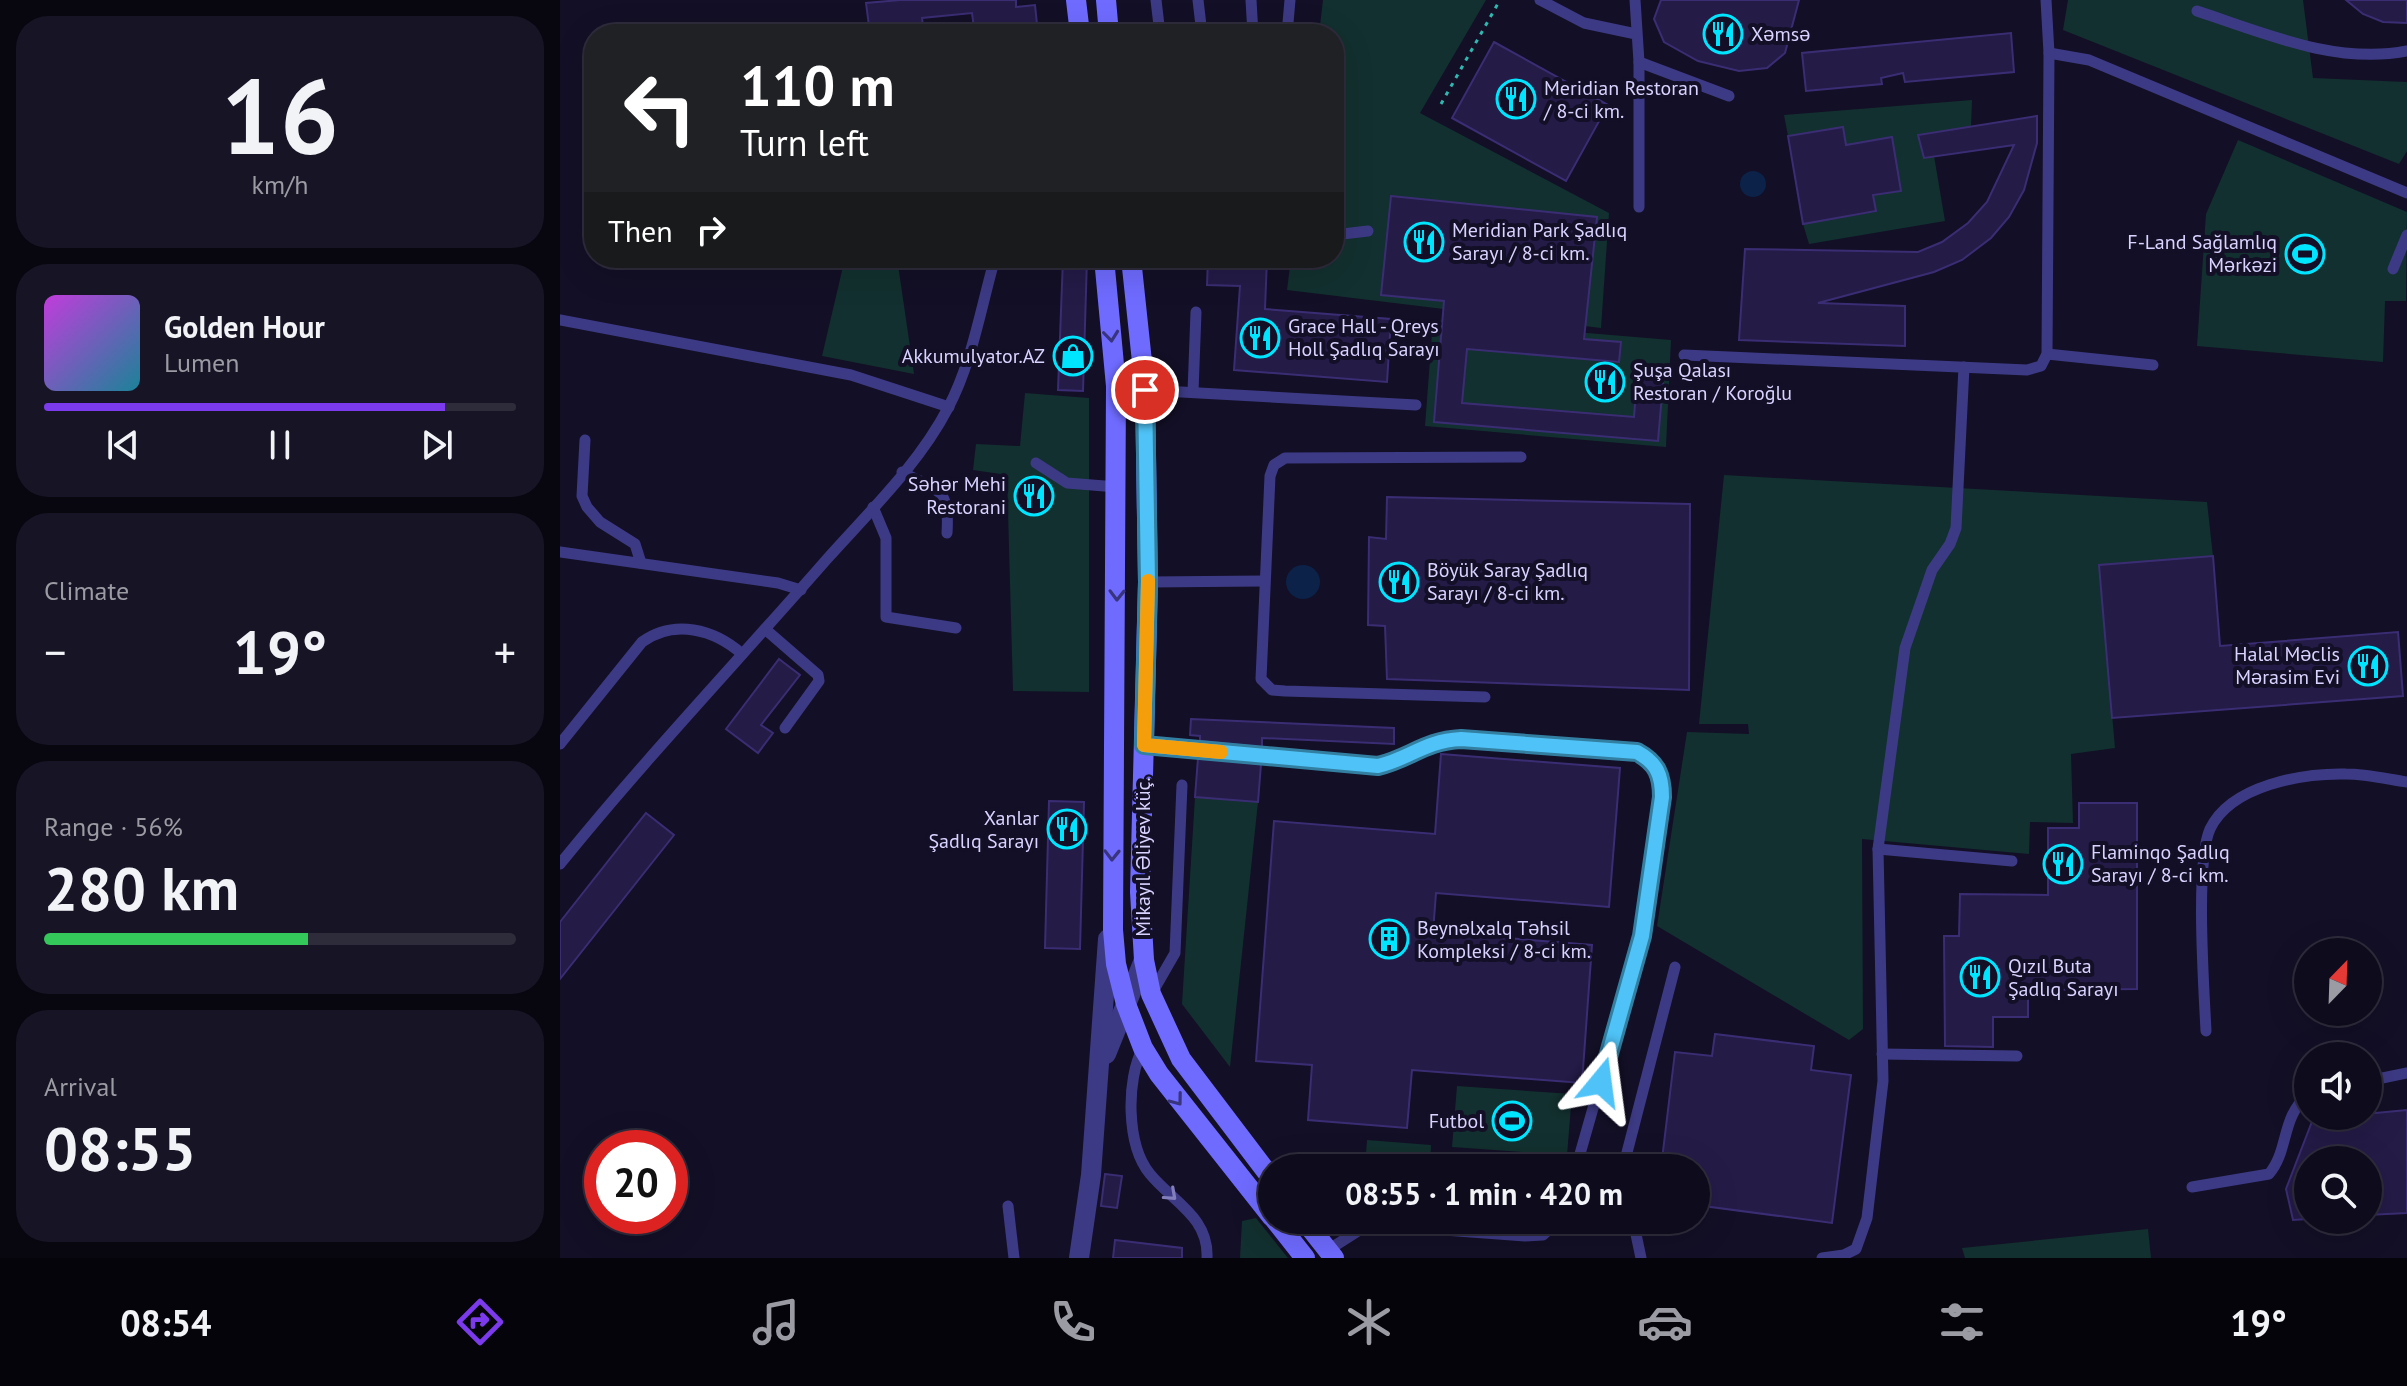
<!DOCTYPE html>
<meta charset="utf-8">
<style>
:root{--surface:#0e0b1c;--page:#171425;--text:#f1f3f6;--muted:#9b9ba3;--line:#2e2b3b;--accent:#7c3aed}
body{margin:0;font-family:"PT Sans",sans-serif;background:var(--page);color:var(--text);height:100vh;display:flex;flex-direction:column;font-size:30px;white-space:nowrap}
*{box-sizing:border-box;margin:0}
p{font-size:26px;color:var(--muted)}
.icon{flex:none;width:44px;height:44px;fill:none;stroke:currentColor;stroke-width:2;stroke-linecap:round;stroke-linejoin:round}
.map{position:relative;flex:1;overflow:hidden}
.side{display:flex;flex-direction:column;gap:16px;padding:16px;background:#08060f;width:560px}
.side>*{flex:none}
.guide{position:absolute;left:24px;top:24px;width:760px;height:244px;border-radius:32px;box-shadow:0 8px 32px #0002,0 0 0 2px var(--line);background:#202124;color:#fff;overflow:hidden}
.needle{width:52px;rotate:23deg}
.controls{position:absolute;left:1734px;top:938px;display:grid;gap:16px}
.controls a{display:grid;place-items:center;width:88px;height:88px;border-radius:50%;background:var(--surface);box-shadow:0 8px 32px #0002,0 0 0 2px var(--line);font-size:40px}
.speed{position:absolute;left:24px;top:1130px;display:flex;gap:16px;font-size:40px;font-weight:700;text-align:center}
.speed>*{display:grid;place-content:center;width:104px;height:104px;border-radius:50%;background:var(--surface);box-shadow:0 8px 32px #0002,0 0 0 2px var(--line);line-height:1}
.speed .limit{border:12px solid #d22;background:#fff;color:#111}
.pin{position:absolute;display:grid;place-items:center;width:68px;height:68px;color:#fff;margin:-34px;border:4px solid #fff;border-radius:50%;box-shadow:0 2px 8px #0007}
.me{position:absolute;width:88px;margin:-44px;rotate:16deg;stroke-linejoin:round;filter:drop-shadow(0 0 6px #0008)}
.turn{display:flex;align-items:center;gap:28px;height:168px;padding:0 24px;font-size:36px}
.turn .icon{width:104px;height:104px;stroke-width:2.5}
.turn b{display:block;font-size:56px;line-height:68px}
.then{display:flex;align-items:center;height:76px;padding:0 24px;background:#0003;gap:16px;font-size:30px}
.big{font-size:60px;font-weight:600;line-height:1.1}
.side .widget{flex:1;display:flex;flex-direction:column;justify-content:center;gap:12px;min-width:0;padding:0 28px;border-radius:32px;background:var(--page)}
.side .dial{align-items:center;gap:0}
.dial b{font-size:104px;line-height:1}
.song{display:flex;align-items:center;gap:24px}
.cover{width:96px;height:96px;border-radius:12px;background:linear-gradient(135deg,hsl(290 70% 55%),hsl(190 70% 35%))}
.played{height:8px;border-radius:4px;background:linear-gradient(90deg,var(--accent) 85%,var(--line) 85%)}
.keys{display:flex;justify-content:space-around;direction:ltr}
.heat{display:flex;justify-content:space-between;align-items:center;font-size:44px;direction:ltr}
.charge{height:12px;border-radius:6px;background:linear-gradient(90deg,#34c759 56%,var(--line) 0)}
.trip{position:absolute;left:698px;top:1154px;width:452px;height:80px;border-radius:40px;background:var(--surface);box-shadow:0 8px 32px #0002,0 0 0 2px var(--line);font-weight:600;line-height:80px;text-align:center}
.dock{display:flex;height:128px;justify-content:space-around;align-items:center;background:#06040b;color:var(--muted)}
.dock .icon{width:56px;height:56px}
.dock .active{color:var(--accent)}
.dock b{font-size:36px;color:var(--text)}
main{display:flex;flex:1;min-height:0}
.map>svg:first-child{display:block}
</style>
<main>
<section class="side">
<div class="widget dial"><b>16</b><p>km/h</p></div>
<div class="widget">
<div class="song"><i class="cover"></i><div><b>Golden Hour</b><p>Lumen</p></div></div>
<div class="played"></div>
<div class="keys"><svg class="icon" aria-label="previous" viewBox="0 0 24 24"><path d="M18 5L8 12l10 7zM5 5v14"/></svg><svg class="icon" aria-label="pause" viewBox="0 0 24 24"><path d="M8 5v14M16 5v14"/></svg><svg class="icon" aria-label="next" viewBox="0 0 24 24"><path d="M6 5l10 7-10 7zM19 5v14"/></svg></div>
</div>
<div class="widget"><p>Climate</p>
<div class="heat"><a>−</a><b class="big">19°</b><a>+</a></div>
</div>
<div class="widget"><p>Range · 56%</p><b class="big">280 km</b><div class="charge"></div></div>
<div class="widget"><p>Arrival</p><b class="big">08:55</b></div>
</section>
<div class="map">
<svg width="1847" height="1258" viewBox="0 0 1847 1258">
<rect width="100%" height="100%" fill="#130f26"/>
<g fill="#12302f">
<polygon points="763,0 926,0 860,113 1049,213 1041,328 727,290 731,258 774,258 774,34 759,34"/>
<polygon points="1508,0 1743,0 1753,78 1847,82 1847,151 1839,164 1503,30"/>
<polygon points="1412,100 1411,127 1358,136 1364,158 1374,156 1385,221 1249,244 1243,224 1315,212 1313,195 1341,190 1332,137 1286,145 1282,127 1228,136 1224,115"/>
<polygon points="1678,140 1847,212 1846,301 1825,301 1823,362 1637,346 1646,214"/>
<polygon points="285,258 337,258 354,374 262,356"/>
<polygon points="873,320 1111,340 1106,447 865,426"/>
<polygon points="465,393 529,398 529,692 453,691 447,475 413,470 416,444 460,446"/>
<polygon points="1164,475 1647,502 1653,556 1539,565 1555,748 1511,754 1513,823 1470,822 1469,854 1302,839 1303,1029 1289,1040 1097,926 1127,732 1189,734 1188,724 1139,724"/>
<polygon points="635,797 698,802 670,1067 622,1004"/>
<polygon points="897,1086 1012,1094 1007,1155 892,1147"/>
<polygon points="807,1140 871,1145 870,1168 805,1168"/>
<polygon points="907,1153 995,1158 994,1168 906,1168"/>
<polygon points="696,1218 728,1258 680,1258 682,1221"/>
<polygon points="1588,1229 1591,1258 1405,1258 1402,1248"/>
</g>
<g fill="#0c2248">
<circle cx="1193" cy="184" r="13"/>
<circle cx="743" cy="582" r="17"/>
</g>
<g fill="#241b47" stroke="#3b2d73" stroke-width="2">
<polygon points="340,0 456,0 456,7 475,5 478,34 462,34 461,23 414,28 412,13 362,18 364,34 310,34 306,3"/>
<polygon points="1101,0 1239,0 1225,53 1207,68 1179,71 1138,61 1104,42 1094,19"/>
<polygon points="1786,0 1847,0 1847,23 1823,22 1803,14"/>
<polygon points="1451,33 1454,72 1345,82 1343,73 1321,78 1322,84 1246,91 1242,53"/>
<polygon points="934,42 1048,105 1006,181 892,118"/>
<polygon points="1477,116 1477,143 1464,190 1449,217 1431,238 1402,260 1374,272 1258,303 1345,306 1345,346 1179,340 1185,249 1358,252 1382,242 1408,223 1427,202 1454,145 1364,158 1358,135"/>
<polygon points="1283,127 1286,145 1332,137 1341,191 1313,195 1316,211 1243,224 1228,136"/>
<polygon points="831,196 1037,217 1024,339 1061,342 1059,362 907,349 902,403 1074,417 1078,368 1104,371 1098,441 874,422 884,301 821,295"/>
<polygon points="503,258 527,258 523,391 498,390"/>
<polygon points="648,258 707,258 705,309 831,319 827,382 674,370 680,286 647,285"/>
<polygon points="827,497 1130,504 1129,690 827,679 825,626 808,625 809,537 826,539"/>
<polygon points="1653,556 1660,646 1838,632 1843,696 1552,718 1539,565"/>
<polygon points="219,659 240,675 201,725 213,733 198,753 166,729"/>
<polygon points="631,719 834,728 834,744 702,738 702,747 640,741 640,736 630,735"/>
<polygon points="881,754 1060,768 1049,907 876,893 873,932 1032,945 1022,1083 852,1070 847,1128 748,1120 752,1065 696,1061 714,821 875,834"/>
<polygon points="638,758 701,764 698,802 635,797"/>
<polygon points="489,801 524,802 520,949 485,948"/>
<polygon points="1519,803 1577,803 1577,989 1468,990 1468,1017 1433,1017 1433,1047 1385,1046 1384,936 1399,936 1400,894 1488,895 1488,828 1519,828"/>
<polygon points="86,813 114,835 0,979 0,922"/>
<polygon points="1155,1034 1254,1046 1251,1070 1291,1075 1272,1223 1136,1205 1136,1168 1101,1168 1115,1052 1152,1056"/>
<polygon points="1847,1110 1847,1213 1808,1215 1808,1160 1748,1160 1748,1219 1733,1220 1726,1189 1753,1119"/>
<polygon points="545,1174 562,1176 557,1208 541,1206"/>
<polygon points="555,1240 622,1248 622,1258 553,1258"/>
</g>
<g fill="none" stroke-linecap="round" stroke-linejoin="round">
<polyline stroke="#2fb8b0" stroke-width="3" stroke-dasharray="4 6" stroke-linecap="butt" points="881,104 940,0"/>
<g stroke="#3d3a85" stroke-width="11">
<polyline points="596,0 600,34"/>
<polyline points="638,0 642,34"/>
<polyline points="691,0 693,34"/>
<polyline points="980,0 1024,23 1076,34"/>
<polyline points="1075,0 1079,62 1169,96"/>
<path d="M1637 11C1704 33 1776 65 1847 51"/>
<polyline points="727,34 730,0"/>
<polyline points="1489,53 1529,60 1847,193"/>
<polyline points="1079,207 1079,62"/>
<polyline points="774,235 808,231"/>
<polyline points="1833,269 1847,235"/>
<polyline points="0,320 291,375 389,407"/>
<polyline points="1487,354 1593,365"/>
<polyline points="1124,355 1467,370 1481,366 1487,354 1489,53 1486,0"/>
<polyline points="585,390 856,405"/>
<polyline points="633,392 636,312"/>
<polyline points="25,440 22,496 27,507 40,522 75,544 81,563"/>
<polyline points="476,463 507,483 557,487"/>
<path d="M342 472C379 492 390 487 387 533"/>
<polyline points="313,507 326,538 326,617 396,628"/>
<polyline points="0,552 218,583 241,590"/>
<polyline points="588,582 704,581"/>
<polyline points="205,629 258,675 259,681 225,728"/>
<polyline points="925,697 725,691 712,690 701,679 710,476 714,465 725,458 961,457"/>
<path d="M0 744 82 642C114 619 154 629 182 654"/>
<path d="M584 745 818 766C852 757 864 741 901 739L1077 752C1097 763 1102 775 1102 797L1082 936 1016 1168"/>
<polyline points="1318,849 1452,861"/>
<path d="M0 864C85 759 178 661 267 559 309 512 359 464 388 408 412 363 421 307 435 258"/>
<polyline points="592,993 615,953 622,785"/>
<path d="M1646 1031C1644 989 1635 862 1650 829 1671 785 1743 773 1786 774 1806 774 1827 779 1847 782"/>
<path d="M583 1048C566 1079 566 1145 590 1174 613 1202 649 1217 647 1258"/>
<polyline points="1322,1054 1457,1056"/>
<polyline points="1808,1081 1847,1073"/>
<polyline points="1063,1168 1115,967"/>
<path d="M1632 1187 1709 1174C1729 1151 1721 1116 1748 1095"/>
<polyline points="448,1206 454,1258"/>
<polyline points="1073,1220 1081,1258"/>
<polyline points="768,1250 801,1229 816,1225 965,1236 983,1235 999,1220"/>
<polyline points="1262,1258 1284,1255 1296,1249 1307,1218 1323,1081 1318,849 1345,648 1372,570 1390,544 1396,528 1404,367"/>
</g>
<g stroke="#3d3a85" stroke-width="20">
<polyline points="546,1054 584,960"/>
<polyline points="519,1258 531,1175 548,939"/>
</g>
<g stroke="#6f6bff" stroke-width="20">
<polyline points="516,0 520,34"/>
<polyline points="546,0 549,34"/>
<polyline points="544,258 556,386 553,930 556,964 566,1004 583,1048 599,1074 712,1217"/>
<polyline points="571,258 585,390 588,582 580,892 584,960 591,994 621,1059 712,1179"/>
<polyline points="715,1220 745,1258"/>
<polyline points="744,1220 774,1258"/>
</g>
</g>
<defs><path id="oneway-chevron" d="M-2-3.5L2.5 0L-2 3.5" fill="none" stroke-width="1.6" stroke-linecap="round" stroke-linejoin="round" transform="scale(2)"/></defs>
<g stroke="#38347d">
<use href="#oneway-chevron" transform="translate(551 336) rotate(84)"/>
<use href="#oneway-chevron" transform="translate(557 595) rotate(91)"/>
<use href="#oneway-chevron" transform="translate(552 855) rotate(91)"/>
<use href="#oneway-chevron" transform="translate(617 1100) rotate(53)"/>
</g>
<use stroke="#837fbc" href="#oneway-chevron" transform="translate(611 1195) rotate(42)"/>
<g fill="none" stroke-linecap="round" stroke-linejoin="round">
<defs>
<path id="route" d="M585 390 588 582 584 745 818 766C851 758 864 741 901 739L1077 752C1097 763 1102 775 1102 797L1082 936 1041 1082"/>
</defs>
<use href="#route" stroke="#337fa1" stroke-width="20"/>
<use href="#route" stroke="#4fc3f7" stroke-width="14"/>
<polyline stroke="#f59e0b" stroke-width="14" points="588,581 584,745 661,752"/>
</g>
<defs>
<symbol id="restaurant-ring" viewBox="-11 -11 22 22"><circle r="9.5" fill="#130f26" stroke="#00e5ff" stroke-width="1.5"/><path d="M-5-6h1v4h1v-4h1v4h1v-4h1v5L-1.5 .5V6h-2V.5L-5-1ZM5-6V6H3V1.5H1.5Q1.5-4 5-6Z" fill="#00e5ff"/></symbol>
<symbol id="stadium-ring" viewBox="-11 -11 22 22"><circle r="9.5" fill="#130f26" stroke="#00e5ff" stroke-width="1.5"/><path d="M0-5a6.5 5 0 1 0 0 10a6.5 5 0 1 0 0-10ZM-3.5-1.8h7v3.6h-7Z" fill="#00e5ff"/></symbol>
<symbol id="shop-ring" viewBox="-11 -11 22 22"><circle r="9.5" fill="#130f26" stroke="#00e5ff" stroke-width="1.5"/><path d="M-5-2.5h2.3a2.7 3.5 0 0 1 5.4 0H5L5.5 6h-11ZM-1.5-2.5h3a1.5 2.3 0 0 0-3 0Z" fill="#00e5ff"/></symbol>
<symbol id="building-ring" viewBox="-11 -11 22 22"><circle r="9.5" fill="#130f26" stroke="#00e5ff" stroke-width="1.5"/><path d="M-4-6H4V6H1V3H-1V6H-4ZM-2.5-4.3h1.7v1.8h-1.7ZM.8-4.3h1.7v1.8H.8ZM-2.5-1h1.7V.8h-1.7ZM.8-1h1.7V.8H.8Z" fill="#00e5ff"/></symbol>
</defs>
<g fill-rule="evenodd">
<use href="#restaurant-ring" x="1141" y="12" width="44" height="44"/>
<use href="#restaurant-ring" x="934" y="77" width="44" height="44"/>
<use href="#restaurant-ring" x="842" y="220" width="44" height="44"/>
<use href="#stadium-ring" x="1723" y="232" width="44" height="44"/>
<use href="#restaurant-ring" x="678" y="316" width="44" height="44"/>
<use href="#shop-ring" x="491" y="334" width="44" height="44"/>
<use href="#restaurant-ring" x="1023" y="360" width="44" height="44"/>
<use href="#restaurant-ring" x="452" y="474" width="44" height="44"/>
<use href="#restaurant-ring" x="817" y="560" width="44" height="44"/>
<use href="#restaurant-ring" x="1786" y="644" width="44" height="44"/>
<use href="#restaurant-ring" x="485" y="807" width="44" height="44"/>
<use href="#restaurant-ring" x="1481" y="842" width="44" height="44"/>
<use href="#building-ring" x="807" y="917" width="44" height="44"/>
<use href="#restaurant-ring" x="1398" y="955" width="44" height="44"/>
<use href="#stadium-ring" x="930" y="1099" width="44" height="44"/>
</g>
<g text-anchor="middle" stroke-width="8" stroke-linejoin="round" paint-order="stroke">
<g font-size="20" fill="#d9d4ff" stroke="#130f26" text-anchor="start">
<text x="1191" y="41">Xəmsə</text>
<text x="984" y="95">Meridian Restoran<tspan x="984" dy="23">/ 8-ci km.</tspan></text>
<text x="892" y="237">Meridian Park Şadlıq<tspan x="892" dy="23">Sarayı / 8-ci km.</tspan></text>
<text x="1717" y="249" text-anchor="end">F-Land Sağlamlıq<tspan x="1717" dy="23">Mərkəzi</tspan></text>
<text x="728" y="333">Grace Hall - Qreys<tspan x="728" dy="23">Holl Şadlıq Sarayı</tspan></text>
<text x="485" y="363" text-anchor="end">Akkumulyator.AZ</text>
<text x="1073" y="377">Şuşa Qalası<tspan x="1073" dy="23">Restoran / Koroğlu</tspan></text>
<text x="446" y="491" text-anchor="end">Səhər Mehi<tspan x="446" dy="23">Restorani</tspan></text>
<text x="867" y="577">Böyük Saray Şadlıq<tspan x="867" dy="23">Sarayı / 8-ci km.</tspan></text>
<text x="1780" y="661" text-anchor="end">Halal Məclis<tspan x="1780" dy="23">Mərasim Evi</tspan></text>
<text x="479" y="825" text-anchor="end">Xanlar<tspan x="479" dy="23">Şadlıq Sarayı</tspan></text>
<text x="1531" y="859">Flaminqo Şadlıq<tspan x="1531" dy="23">Sarayı / 8-ci km.</tspan></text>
<text x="857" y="935">Beynəlxalq Təhsil<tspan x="857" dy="23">Kompleksi / 8-ci km.</tspan></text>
<text x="1448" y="973">Qızıl Buta<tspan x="1448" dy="23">Şadlıq Sarayı</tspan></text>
<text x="924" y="1128" text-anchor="end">Futbol</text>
</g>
<g font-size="20" fill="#d9d4ff" stroke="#130f26">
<text transform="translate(583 857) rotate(-90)" y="7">Mikayıl Əliyev küç.</text>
</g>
</g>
</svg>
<div class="controls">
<a><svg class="needle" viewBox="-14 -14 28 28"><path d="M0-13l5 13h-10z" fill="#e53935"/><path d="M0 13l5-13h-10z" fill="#9b9ba3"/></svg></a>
<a><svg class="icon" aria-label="sound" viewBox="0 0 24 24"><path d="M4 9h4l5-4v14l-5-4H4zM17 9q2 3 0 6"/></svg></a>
<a><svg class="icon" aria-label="search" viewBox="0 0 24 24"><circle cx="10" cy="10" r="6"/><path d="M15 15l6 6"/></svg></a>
</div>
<div class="speed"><div class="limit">20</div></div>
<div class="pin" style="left:585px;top:390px;background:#d93025"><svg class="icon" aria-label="arrive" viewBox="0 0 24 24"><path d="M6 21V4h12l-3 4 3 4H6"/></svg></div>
<svg class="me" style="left:1041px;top:1082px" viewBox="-20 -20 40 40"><path d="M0-17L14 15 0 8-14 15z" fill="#4fc3f7" stroke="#fff" stroke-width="4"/></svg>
<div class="trip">08:55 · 1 min · 420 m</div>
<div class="guide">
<div class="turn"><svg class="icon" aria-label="left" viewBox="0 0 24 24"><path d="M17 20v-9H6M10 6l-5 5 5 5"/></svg><div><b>110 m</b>Turn left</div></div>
<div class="then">Then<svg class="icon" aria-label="right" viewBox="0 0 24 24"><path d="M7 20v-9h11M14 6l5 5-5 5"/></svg></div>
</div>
</div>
</main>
<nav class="dock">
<b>08:54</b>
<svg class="icon active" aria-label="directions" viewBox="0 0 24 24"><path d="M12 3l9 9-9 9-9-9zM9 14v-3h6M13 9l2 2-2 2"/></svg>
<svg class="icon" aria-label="music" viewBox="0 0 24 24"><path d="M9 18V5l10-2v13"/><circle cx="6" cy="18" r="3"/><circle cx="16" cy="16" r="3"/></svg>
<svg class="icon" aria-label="phone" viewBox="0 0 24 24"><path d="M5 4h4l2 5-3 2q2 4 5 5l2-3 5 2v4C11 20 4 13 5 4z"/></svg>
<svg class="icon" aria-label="climate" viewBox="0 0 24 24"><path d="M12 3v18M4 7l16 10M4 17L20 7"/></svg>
<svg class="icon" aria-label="car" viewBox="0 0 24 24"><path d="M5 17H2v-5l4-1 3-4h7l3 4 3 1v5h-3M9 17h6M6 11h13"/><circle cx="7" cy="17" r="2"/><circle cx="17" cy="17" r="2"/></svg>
<svg class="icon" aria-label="filters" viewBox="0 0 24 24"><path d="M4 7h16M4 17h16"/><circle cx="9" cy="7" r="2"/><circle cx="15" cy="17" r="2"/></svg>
<b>19°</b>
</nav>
